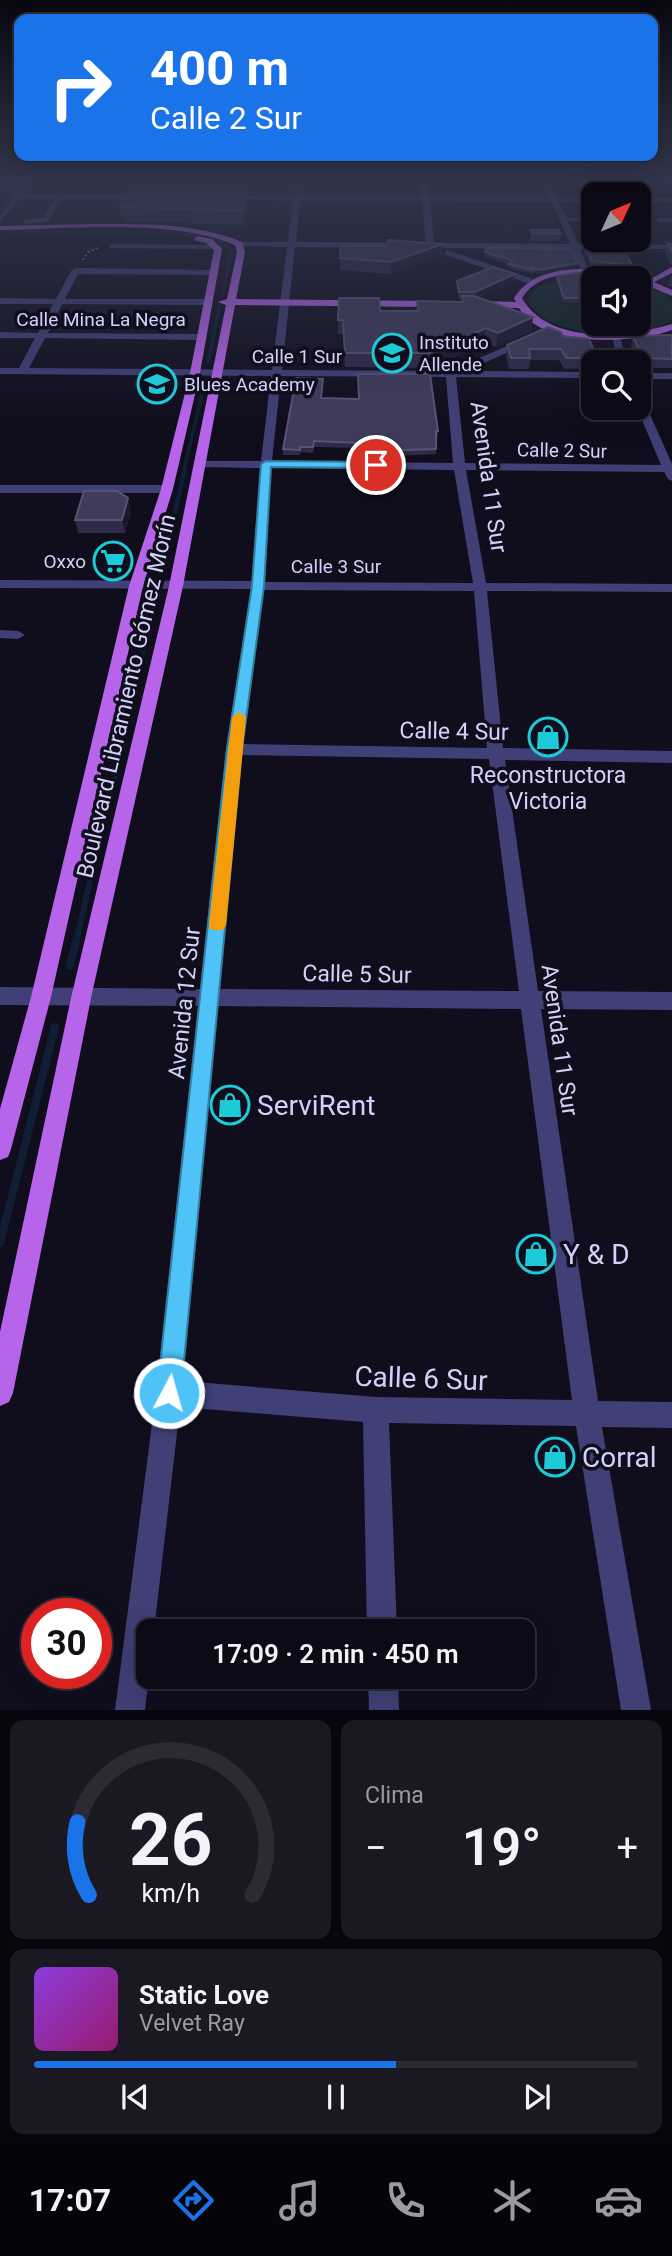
<!DOCTYPE html>
<html lang="es">
<meta charset="utf-8">
<style>
:root{--surface:#0c0a16;--page:#1a1823;--text:#f1f3f6;--muted:#9a9aa1;--line:#2c2b35;--accent:#1a73e8}
body{margin:0;font-family:Roboto,sans-serif;background:var(--page);color:var(--text);height:100vh;display:flex;flex-direction:column;font-size:26px;white-space:nowrap}
*{box-sizing:border-box;margin:0}
p{font-size:23px;color:var(--muted)}
.icon{flex:none;width:38px;height:38px;fill:none;stroke:currentColor;stroke-width:2;stroke-linecap:round;stroke-linejoin:round}
.map{position:relative;height:1710px;overflow:hidden}
.drawer{display:flex;flex-direction:column;gap:10px;padding:10px;background:#07060c;flex:1}
.drawer>*{flex:none}
.hud{position:absolute;left:14px;top:14px;width:644px;height:147px;border-radius:14px;box-shadow:0 7px 28px #0002,0 0 0 2px var(--line);background:#1a73e8;color:#fff;overflow:hidden}
.needle{width:46px;rotate:46deg}
.buttons{position:absolute;left:581px;top:182px;display:grid;gap:14px}
.buttons a{display:grid;place-items:center;width:70px;height:70px;border-radius:14px;background:var(--surface);box-shadow:0 7px 28px #0002,0 0 0 2px var(--line);font-size:35px}
.speed{position:absolute;left:21px;top:1598px;display:flex;gap:14px;font-size:35px;font-weight:700;text-align:center}
.speed>*{display:grid;place-content:center;width:91px;height:91px;border-radius:50%;background:var(--surface);box-shadow:0 7px 28px #0002,0 0 0 2px var(--line);line-height:1}
.speed .limit{border:10px solid #d22;background:#fff;color:#111}
.pin{position:absolute;display:grid;place-items:center;width:60px;height:60px;color:#fff;margin:-30px;border:4px solid #fff;border-radius:50%;box-shadow:0 2px 7px #0007}
.me{position:absolute;width:77px;margin:-38px;rotate:6deg;stroke-linejoin:round;filter:drop-shadow(0 0 5px #0008)}
.turn{display:flex;align-items:center;gap:24px;height:147px;padding:0 21px;font-size:32px}
.turn .icon{width:91px;height:91px;stroke-width:2.5}
.turn b{display:block;font-size:49px;line-height:60px}
.big{font-size:52px;font-weight:600;line-height:1.1}
.drawer .tile{flex:1;display:flex;flex-direction:column;justify-content:center;gap:10px;min-width:0;padding:0 24px;border-radius:14px;background:var(--page)}
.drawer .dial{align-items:center;gap:0}
.dial svg{height:182px;overflow:visible;fill:none;stroke:var(--line);stroke-width:7;stroke-linecap:round;text-anchor:middle}
.dial text{fill:var(--text);stroke:none}
.song{display:flex;align-items:center;gap:21px}
.cover{width:84px;height:84px;border-radius:10px;background:linear-gradient(135deg,hsl(270 70% 55%),hsl(320 70% 35%))}
.played{height:7px;border-radius:4px;background:linear-gradient(90deg,var(--accent) 60%,var(--line) 60%)}
.keys{display:flex;justify-content:space-around;direction:ltr}
.heat{display:flex;justify-content:space-between;align-items:center;font-size:38px;direction:ltr}
.drawer .tiles{flex:1;display:grid;gap:10px;grid-template-columns:1fr 1fr}
.tile:last-child{grid-column:span 2}
.trip{position:absolute;left:136px;top:1619px;width:399px;height:70px;border-radius:14px;background:var(--surface);box-shadow:0 7px 28px #0002,0 0 0 2px var(--line);font-weight:600;line-height:70px;text-align:center}
.tab-bar{display:flex;height:112px;justify-content:space-around;align-items:center;background:#050409;color:var(--muted)}
.tab-bar .icon{width:49px;height:49px}
.tab-bar .selected{color:var(--accent)}
.tab-bar b{font-size:32px;color:var(--text)}
.map>svg:first-child{display:block}
</style>
<div class="map">
<svg width="672" height="1710" viewBox="0 0 672 1710">
<rect width="100%" height="100%" fill="#100e1d"/>
<path fill="#122625" d="M564 278H593V324H639V283L665 294 672 301V319C645 343 542 339 528 300L537 287Z"/>
<g fill="none" stroke-linecap="round" stroke-linejoin="round">
<g stroke="#0f1e35" stroke-width="2.5">
<polyline points="11,232 202,235"/>
<polyline points="216,238 231,250 223,294"/>
</g>
<g stroke="#0f1e35" stroke-width="3.5">
<polyline points="208,362 219,309"/>
<polyline points="184,470 205,382"/>
</g>
<g stroke="#0f1e35" stroke-width="4.5">
<polyline points="163,563 185,469"/>
<polyline points="137,678 155,603"/>
</g>
<polyline stroke="#0f1e35" stroke-width="6" points="76,942 138,676"/>
<g stroke="#0f1e35" stroke-width="8">
<polyline points="70,966 76,941"/>
<polyline points="0,1243 55,1027"/>
</g>
<polyline stroke="#3ca198" stroke-width="2" stroke-dasharray="2 2.5" stroke-linecap="butt" points="83,260 88,252 98,248"/>
<g fill="#403f76" fill-rule="evenodd">
<polygon points="26,180 33,180 22,195 149,195 153,197 149,199 62,199 47,222 26,224 23,220 42,218 55,199 19,199 0,222 0,215"/>
<path d="M296 180H303L301 196 422 197 420 180H427L429 197 550 198 542 180H549L557 198H593V202H559L566 217H593V221H568L578 244 672 245V249H580L590 272 586 275 582 272 572 249 295 247 282 370 449 371 528 337 531 338V342L466 371 593 372V378L456 377 465 463 661 465 637 408 639 398 644 401 672 464V481L668 479 664 472 466 470 486 583 672 584V592L487 591 503 748 672 751V763L505 760 538 991 672 992V1010L541 1009 598 1401 672 1402V1428L602 1427 651 1710H621L576 1426 389 1423 397 1631H367L363 1422 180 1407 154 1631H149V1676L145 1710H115L156 1393 198 1006 0 1005V987L200 989 226 749 251 589 0 588V580L252 581 260 468 200 467 194 464 200 461H261L271 376 0 374V368H19L35 338H0V332L38 333 53 304H0V298L56 299 71 271 75 268 218 270 215 275 78 274 65 299H208L212 302 208 305 62 304 48 333 202 334 207 337 202 340 45 338 29 368 272 370 287 247 239 246 235 244 239 242H288L293 201 222 198 226 196H293ZM300 201H422L426 243 296 242ZM430 201 552 202 570 244 434 243ZM281 376 446 377 453 463 272 461ZM271 468 454 470 473 583 265 582ZM264 590 474 591 487 748 243 744ZM241 755 489 759 519 991 220 989ZM218 1006 521 1009 572 1400 376 1397 183 1381Z"/>
<rect x="639" y="198" width="33" height="4"/>
<rect x="657" y="218" width="15" height="4"/>
<polygon points="111,244 218,245 222,247 218,249 108,248"/>
<polygon points="447,250 536,280 537,282 530,284 444,254"/>
<polygon points="612,336 620,338 628,362 618,362"/>
<rect x="639" y="373" width="33" height="6"/>
<polygon points="0,485 167,485 173,489 167,493 0,493"/>
<polygon points="0,630 18,631 25,635 18,639 0,638"/>
<polygon points="368,1676 398,1676 399,1710 369,1710"/>
</g>
<g fill="#b665eb" fill-rule="evenodd">
<path d="M88 224C139 224 194 222 242 242L245 252 236 299 439 301 444 304 439 307 235 305 183 586 91 998 13 1393 9 1402 0 1406V1332L71 998 169 586 226 305 218 302 227 299 237 252 235 245C173 218 69 229 0 230V226Z"/>
<polygon points="197,236 212,239 222,249 200,373 173,489 143,586 51,997 11,1149 8,1157 0,1160 0,1109 31,997 129,586 161,489 190,373 214,250 206,243 194,240"/>
<path d="M672 267V273L654 282 672 290V296L639 282V278C603 278 546 261 522 298 549 346 628 337 672 324V330C636 344 540 348 519 308L474 307 469 304 474 301 516 302 514 298C536 263 589 267 626 273 632 274 641 279 647 279 654 279 665 270 672 267Z"/>
</g>
</g>
<g fill="#2e2a48">
<polygon points="247,190 248,203 244,225 122,221 120,207"/>
<polygon points="531,230 560,234 559,241 531,241 530,238"/>
<polygon points="667,243 672,244 672,266 664,252"/>
<polygon points="341,246 442,255 390,274 340,270"/>
<polygon points="586,247 632,265 630,271 591,267 584,253"/>
<polygon points="486,248 577,267 539,274 533,272 533,274 508,268 508,264 485,256"/>
<polygon points="515,274 514,281 478,297 533,317 531,332 496,347 484,343 430,368 345,367 343,334 338,334 339,298 380,311 416,311 417,301 461,302 462,299 459,299 457,288 457,281"/>
<polygon points="557,276 593,278 593,302 563,302 556,280"/>
<polygon points="671,276 672,276 672,286 668,286"/>
<polygon points="672,335 672,368 640,368 639,362 638,362 631,346 633,336"/>
<polygon points="563,336 597,358 596,362 593,362 593,368 564,369 559,360 530,360 529,369 509,369 506,356 507,345"/>
<polygon points="323,379 322,398 438,431 438,437 436,436 436,454 376,457 358,455 358,448 314,447 313,453 301,452 300,455 283,455 283,449"/>
<polygon points="131,512 125,533 78,533 75,520"/>
</g>
<g fill="#1b172f">
<polygon points="247,190 248,203 244,225 243,211"/>
<polygon points="443,244 442,255 390,274 391,262"/>
<polygon points="578,263 577,267 539,274 540,270"/>
<polygon points="515,274 514,281 475,299 475,292"/>
<polygon points="533,317 531,332 496,347 498,333"/>
<polygon points="486,328 484,343 430,368 431,353"/>
<polygon points="128,498 131,512 125,533 122,520"/>
</g>
<g fill="#403b5b" stroke="#575374" stroke-width="2">
<polygon points="128,189 247,190 243,211 120,207"/>
<polygon points="531,230 559,230 560,234 532,233"/>
<polygon points="388,240 443,244 391,262 340,258 341,246 386,246"/>
<polygon points="667,243 672,244 672,253"/>
<polygon points="586,247 623,247 632,265 592,261"/>
<polygon points="486,248 571,249 578,263 540,270 533,268 533,270 508,264 514,261 485,252"/>
<polygon points="493,267 515,274 475,292 459,292 457,281"/>
<polygon points="577,273 629,276 630,278 593,278 593,298 564,298 557,276"/>
<polygon points="462,296 474,296 533,317 498,333 486,328 431,353 345,353 343,320 338,320 339,298 379,298 380,311 419,311 417,301 463,302"/>
<polygon points="548,327 561,332 563,336 589,339 597,358 566,358 561,349 529,349 530,358 511,358 507,345"/>
<polygon points="672,335 672,359 642,358 633,336"/>
<polygon points="358,374 430,374 438,431 436,431 436,449 376,451 358,450 358,443 314,441 313,447 300,447 300,450 283,449 296,378 323,379 321,398 359,399"/>
<polygon points="84,491 117,491 128,498 122,520 75,520"/>
</g>
<linearGradient id="sky" x2="0" y2="1"><stop stop-color="#090810"/><stop offset="0.43" stop-color="#31364c"/><stop offset="1" stop-color="#31364c" stop-opacity="0"/></linearGradient>
<rect width="672" height="419" fill="url(#sky)"/>
<polygon fill="#4fc3f7" stroke="#337fa1" stroke-width="2" points="266,461 376,462 382,465 376,468 271,467 264,586 242,749 181,1393 177,1401 169,1405 161,1401 157,1393 227,749 252,586 261,464"/>
<polygon fill="#f59e0b" points="239,712 246,717 226,925 223,930 211,930 209,925 232,717"/>
<defs>
<symbol id="school-ring" viewBox="-11 -11 22 22"><circle r="9.5" fill="#100e1d" stroke="#1dcad8" stroke-width="1.5"/><path d="M0-5L7-2L0 1L-7-2ZM-4 1L0 2.5L4 1V4Q0 6-4 4Z" fill="#1dcad8"/></symbol>
<symbol id="supermarket-ring" viewBox="-11 -11 22 22"><circle r="9.5" fill="#100e1d" stroke="#1dcad8" stroke-width="1.5"/><path d="M-6-5.5h2.5l.6 2H6L4.5 2H-2.5L-4.4-4H-6ZM-1.5 3.2a1.3 1.3 0 1 0 .1 0ZM3 3.2a1.3 1.3 0 1 0 .1 0Z" fill="#1dcad8"/></symbol>
<symbol id="shop-ring" viewBox="-11 -11 22 22"><circle r="9.5" fill="#100e1d" stroke="#1dcad8" stroke-width="1.5"/><path d="M-5-2.5h2.3a2.7 3.5 0 0 1 5.4 0H5L5.5 6h-11ZM-1.5-2.5h3a1.5 2.3 0 0 0-3 0Z" fill="#1dcad8"/></symbol>
</defs>
<g fill-rule="evenodd">
<use href="#school-ring" x="370" y="331" width="44" height="44"/>
<use href="#school-ring" x="135" y="362" width="44" height="44"/>
<use href="#supermarket-ring" x="91" y="539" width="44" height="44"/>
<use href="#shop-ring" x="526" y="715" width="44" height="44"/>
<use href="#shop-ring" x="208" y="1083" width="44" height="44"/>
<use href="#shop-ring" x="514" y="1232" width="44" height="44"/>
<use href="#shop-ring" x="533" y="1435" width="44" height="44"/>
</g>
<g text-anchor="middle" stroke-width="7" stroke-linejoin="round" paint-order="stroke">
<g font-size="19" fill="#d4d0f9" stroke="#100e1d">
<text x="101" y="326">Calle Mina La Negra</text>
<text x="297" y="363">Calle 1 Sur</text>
<text transform="translate(562 450) rotate(1)" y="7">Calle 2 Sur</text>
<text x="336" y="573">Calle 3 Sur</text>
</g>
<g font-size="19" fill="#d4d0f9" stroke="#100e1d" text-anchor="start">
<text x="419" y="349">Instituto<tspan x="419" dy="22">Allende</tspan></text>
<text x="184" y="391">Blues Academy</text>
<text x="86" y="568" text-anchor="end">Oxxo</text>
</g>
<g font-size="23" fill="#d4d0f9" stroke="#100e1d">
<text transform="translate(489 477) rotate(82)" y="8">Avenida 11 Sur</text>
<text transform="translate(126 696) rotate(-77)" y="8">Boulevard Libramiento Gómez Morín</text>
<text transform="translate(454 731) rotate(1)" y="8">Calle 4 Sur</text>
<text transform="translate(357 974) rotate(1)" y="8">Calle 5 Sur</text>
<text transform="translate(184 1003) rotate(-84)" y="8">Avenida 12 Sur</text>
<text transform="translate(560 1040) rotate(82)" y="8">Avenida 11 Sur</text>
</g>
<g font-size="23" fill="#d4d0f9" stroke="#100e1d">
<text x="548" y="783">Reconstructora<tspan x="548" dy="26">Victoria</tspan></text>
</g>
<g font-size="28" fill="#d4d0f9" stroke="#100e1d" text-anchor="start">
<text x="257" y="1115">ServiRent</text>
<text x="563" y="1264">Y &amp; D</text>
<text x="582" y="1467">Corral</text>
</g>
<g font-size="28" fill="#d4d0f9" stroke="#100e1d">
<text transform="translate(421 1378) rotate(2)" y="10">Calle 6 Sur</text>
</g>
</g>
</svg>
<div class="buttons">
<a><svg class="needle" viewBox="-14 -14 28 28"><path d="M0-13l5 13h-10z" fill="#e53935"/><path d="M0 13l5-13h-10z" fill="#9a9aa1"/></svg></a>
<a><svg class="icon" aria-label="sound" viewBox="0 0 24 24"><path d="M4 9h4l5-4v14l-5-4H4zM17 9q2 3 0 6"/></svg></a>
<a><svg class="icon" aria-label="search" viewBox="0 0 24 24"><circle cx="10" cy="10" r="6"/><path d="M15 15l6 6"/></svg></a>
</div>
<div class="speed"><div class="limit">30</div></div>
<div class="pin" style="left:376px;top:465px;background:#d93025"><svg class="icon" aria-label="arrive" viewBox="0 0 24 24"><path d="M6 21V4h12l-3 4 3 4H6"/></svg></div>
<svg class="me" style="left:169px;top:1393px" viewBox="-20 -20 40 40"><circle r="17" fill="#4fc3f7" stroke="#fff" stroke-width="3"/><path d="M0-11L8 9 0 5-8 9z" fill="#fff"/></svg>
<div class="trip">17:09 · 2 min · 450 m</div>
<div class="hud">
<div class="turn"><svg class="icon" aria-label="right" viewBox="0 0 24 24"><path d="M7 20v-9h11M14 6l5 5-5 5"/></svg><div><b>400 m</b>Calle 2 Sur</div></div>
</div>
</div>
<section class="drawer">
<div class="tiles">
<div class="tile dial"><svg viewBox="0 0 100 80">
<path d="M14 69A42 42 0 1 1 86 69"/>
<path d="M14 69A42 42 0 0 1 9 37" stroke="#1a73e8"/>
<text x="50" y="56" font-size="32" font-weight="700">26</text>
<text x="50" y="72" font-size="11">km/h</text>
</svg></div>
<div class="tile"><p>Clima</p>
<div class="heat"><a>−</a><b class="big">19°</b><a>+</a></div>
</div>
<div class="tile">
<div class="song"><i class="cover"></i><div><b>Static Love</b><p>Velvet Ray</p></div></div>
<div class="played"></div>
<div class="keys"><svg class="icon" aria-label="previous" viewBox="0 0 24 24"><path d="M18 5L8 12l10 7zM5 5v14"/></svg><svg class="icon" aria-label="pause" viewBox="0 0 24 24"><path d="M8 5v14M16 5v14"/></svg><svg class="icon" aria-label="next" viewBox="0 0 24 24"><path d="M6 5l10 7-10 7zM19 5v14"/></svg></div>
</div>
</div>
</section>
<nav class="tab-bar">
<b>17:07</b>
<svg class="icon selected" aria-label="directions" viewBox="0 0 24 24"><path d="M12 3l9 9-9 9-9-9zM9 14v-3h6M13 9l2 2-2 2"/></svg>
<svg class="icon" aria-label="music" viewBox="0 0 24 24"><path d="M9 18V5l10-2v13"/><circle cx="6" cy="18" r="3"/><circle cx="16" cy="16" r="3"/></svg>
<svg class="icon" aria-label="phone" viewBox="0 0 24 24"><path d="M5 4h4l2 5-3 2q2 4 5 5l2-3 5 2v4C11 20 4 13 5 4z"/></svg>
<svg class="icon" aria-label="climate" viewBox="0 0 24 24"><path d="M12 3v18M4 7l16 10M4 17L20 7"/></svg>
<svg class="icon" aria-label="car" viewBox="0 0 24 24"><path d="M5 17H2v-5l4-1 3-4h7l3 4 3 1v5h-3M9 17h6M6 11h13"/><circle cx="7" cy="17" r="2"/><circle cx="17" cy="17" r="2"/></svg>
</nav>
